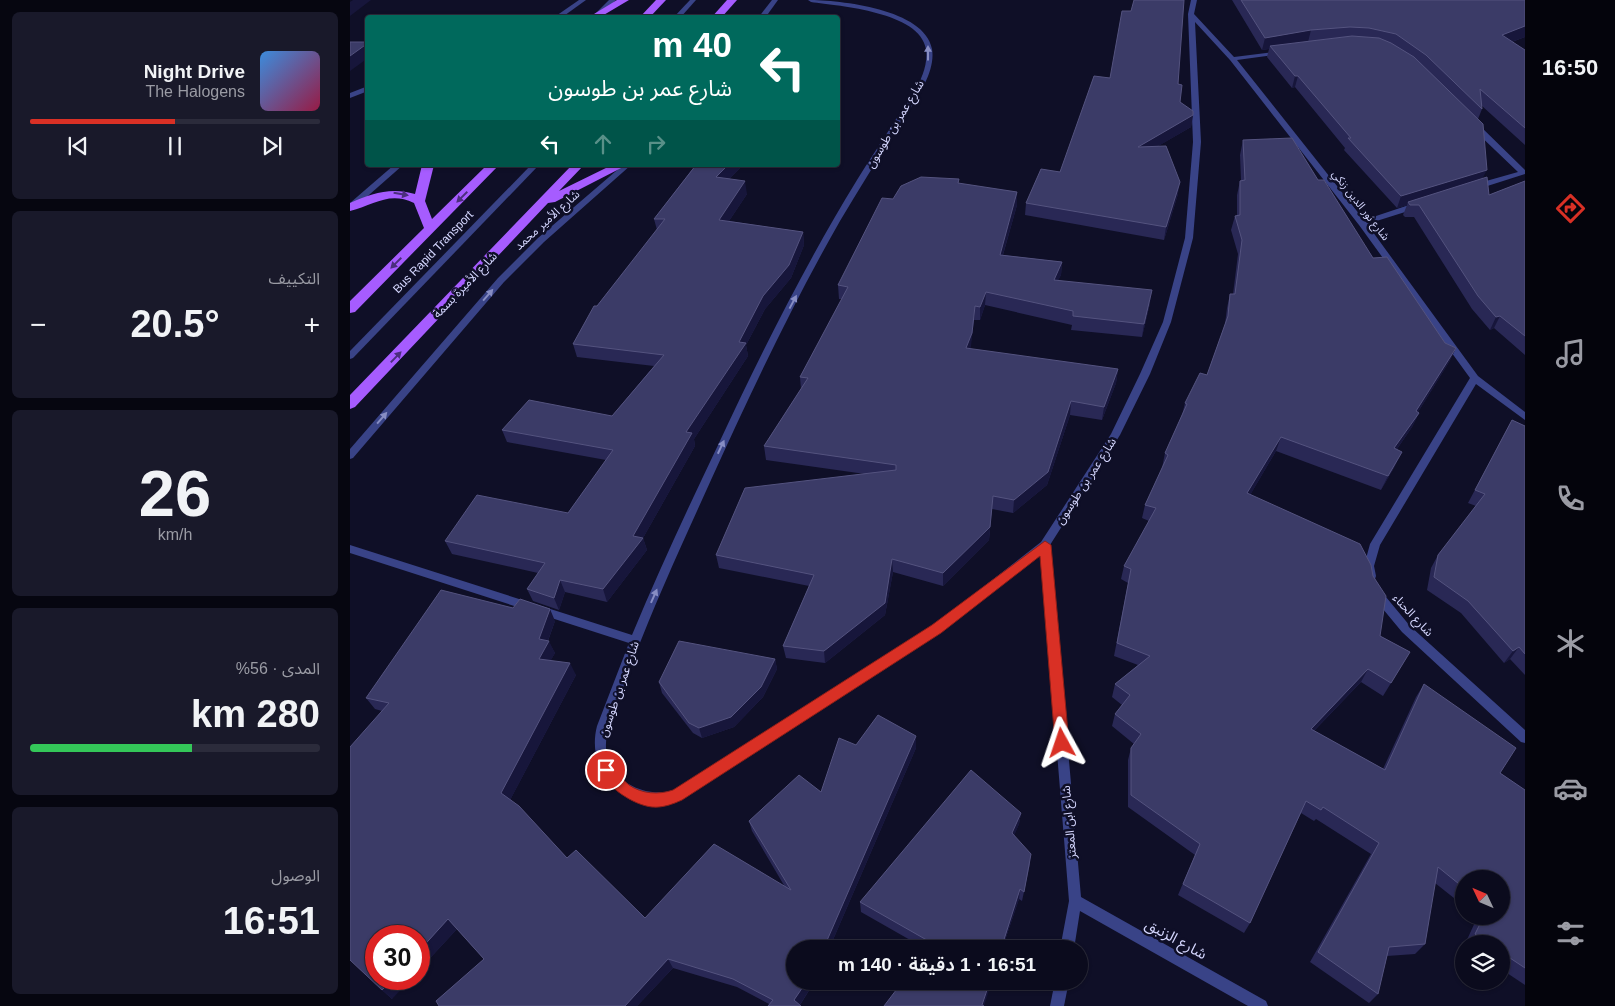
<!DOCTYPE html>
<html lang="ar">
<meta charset="utf-8">
<style>
:root{--surface:#0b0b1d;--page:#19192a;--text:#f1f3f6;--muted:#9a9ba4;--line:#2b2b3b;--accent:#d93025}
body{margin:0;font-family:Helvetica,"Noto Sans Arabic",sans-serif;background:var(--page);color:var(--text);direction:rtl;height:100vh;display:flex;flex-direction:column;font-size:19px;white-space:nowrap}
*{box-sizing:border-box;margin:0}
p{font-size:16px;color:var(--muted)}
.icon{flex:none;width:28px;height:28px;fill:none;stroke:currentColor;stroke-width:2;stroke-linecap:round;stroke-linejoin:round}
.map{position:relative;flex:1;overflow:hidden;direction:ltr}
.side{display:flex;flex-direction:column;gap:12px;padding:12px;background:#060610;width:350px}
.side>*{flex:none}
.hud{position:absolute;left:15px;top:15px;width:475px;height:152px;border-radius:5px;box-shadow:0 1px 4px #0004,0 0 0 1px var(--line);direction:rtl;background:#00695c;color:#fff;overflow:hidden}
.needle{width:32px;rotate:314deg}
.controls{position:absolute;left:1105px;top:870px;display:grid;gap:10px}
.controls a{display:grid;place-items:center;width:55px;height:55px;border-radius:50%;background:var(--surface);box-shadow:0 1px 4px #0004,0 0 0 1px var(--line);font-size:25px}
.speed{position:absolute;left:15px;top:925px;display:flex;gap:10px;font-size:25px;font-weight:700;text-align:center}
.speed>*{display:grid;place-content:center;width:65px;height:65px;border-radius:50%;background:var(--surface);box-shadow:0 1px 4px #0004,0 0 0 1px var(--line);line-height:1}
.speed .limit{border:8px solid #d22;background:#fff;color:#111}
.pin{position:absolute;display:grid;place-items:center;width:42px;height:42px;color:#fff;margin:-21px;border:2px solid #fff;border-radius:50%;box-shadow:0 1px 5px #0007}
.me{position:absolute;width:55px;margin:-28px;rotate:355deg;stroke-linejoin:round;filter:drop-shadow(0 0 4px #0008)}
.turn{display:flex;align-items:center;gap:18px;height:105px;padding:0 25px;font-size:22px}
.turn .icon{width:65px;height:65px;stroke-width:2.5}
.turn b{display:block;font-size:35px;line-height:42px}
.lanes{display:flex;align-items:center;height:48px;padding:0 25px;background:#0003;justify-content:center;gap:25px;direction:ltr}
.lanes .off{opacity:.35}
.big{font-size:38px;font-weight:600;line-height:1.1}
.side .card{flex:1;display:flex;flex-direction:column;justify-content:center;gap:8px;min-width:0;padding:0 18px;border-radius:8px;background:var(--page)}
.side .dial{align-items:center;gap:0}
.dial b{font-size:65px;line-height:1}
.song{display:flex;align-items:center;gap:15px}
.cover{width:60px;height:60px;border-radius:8px;background:linear-gradient(135deg,hsl(210 70% 55%),hsl(340 70% 35%))}
.played{height:5px;border-radius:2px;background:linear-gradient(90deg,var(--accent) 50%,var(--line) 50%)}
.keys{display:flex;justify-content:space-around;direction:ltr}
.heat{display:flex;justify-content:space-between;align-items:center;font-size:28px;direction:ltr}
.charge{height:8px;border-radius:4px;background:linear-gradient(90deg,#34c759 56%,var(--line) 0)}
.trip{position:absolute;left:436px;top:940px;width:302px;height:50px;border-radius:25px;background:var(--surface);box-shadow:0 1px 4px #0004,0 0 0 1px var(--line);font-weight:600;line-height:50px;text-align:center;direction:rtl}
main{display:flex;flex:1;min-height:0}
.dock{display:flex;flex-direction:column;width:90px;justify-content:space-around;align-items:center;background:#04040c;color:var(--muted)}
.dock .icon{width:35px;height:35px}
.dock .current{color:var(--accent)}
.dock b{font-size:22px;color:var(--text)}
.map>svg:first-child{display:block}
</style>
<main>
<nav class="dock">
<b>16:50</b>
<svg class="icon current" aria-label="directions" viewBox="0 0 24 24"><path d="M12 3l9 9-9 9-9-9zM9 14v-3h6M13 9l2 2-2 2"/></svg>
<svg class="icon" aria-label="music" viewBox="0 0 24 24"><path d="M9 18V5l10-2v13"/><circle cx="6" cy="18" r="3"/><circle cx="16" cy="16" r="3"/></svg>
<svg class="icon" aria-label="phone" viewBox="0 0 24 24"><path d="M5 4h4l2 5-3 2q2 4 5 5l2-3 5 2v4C11 20 4 13 5 4z"/></svg>
<svg class="icon" aria-label="climate" viewBox="0 0 24 24"><path d="M12 3v18M4 7l16 10M4 17L20 7"/></svg>
<svg class="icon" aria-label="car" viewBox="0 0 24 24"><path d="M5 17H2v-5l4-1 3-4h7l3 4 3 1v5h-3M9 17h6M6 11h13"/><circle cx="7" cy="17" r="2"/><circle cx="17" cy="17" r="2"/></svg>
<svg class="icon" aria-label="filters" viewBox="0 0 24 24"><path d="M4 7h16M4 17h16"/><circle cx="9" cy="7" r="2"/><circle cx="15" cy="17" r="2"/></svg>
</nav>
<div class="map">
<svg width="1175" height="1006" viewBox="0 0 1175 1006">
<rect width="100%" height="100%" fill="#0f0f27"/>
<g fill="none" stroke-linecap="round" stroke-linejoin="round">
<g fill="#394387" fill-rule="evenodd">
<polygon points="340,0 346,0 330,18 323,18"/>
<polygon points="181,165 189,165 3,358 0,359 0,351"/>
</g>
<g fill="#394387" fill-rule="evenodd">
<polygon points="229,0 236,0 211,18 203,18"/>
<polygon points="259,0 266,0 248,18 241,18"/>
<polygon points="422,0 428,0 415,18 408,18"/>
<path d="M458 0C490 0 575 9 582 49 584 60 580 73 575 83 567 100 556 115 546 130 527 160 508 191 490 221 442 305 401 392 361 480 334 540 306 600 283 661 279 672 275 684 271 695 264 712 255 729 256 748 258 781 295 799 324 790L583 626 691 542 761 434 790 374 813 322 835 238 843 142 838 14 841 0H847L844 14 884 57 933 51 934 52 931 54 887 60 1014 220 1065 203H1071V207L1017 224 1128 376 1175 412V420L1126 384 1030 545 1024 566 1026 576 1025 579H1017L1014 566 1020 544 1120 378 1009 225 880 60 845 22 851 142 843 238 821 322 800 374 770 435 700 545 731 897 916 1001 918 1006H898L730 911 724 949H710L719 901 691 554 591 632 331 799C282 818 234 777 247 726L279 643 0 553V545L282 635C309 570 339 506 369 443 411 353 455 265 507 180 518 162 530 144 541 127 555 105 580 77 576 49 570 12 490 6 461 2Z"/>
<polygon points="18,86 18,91 0,98 0,93"/>
<polygon points="1122,124 1128,124 1175,170 1175,174 1128,189 1122,189 1122,185 1168,172 1122,128"/>
<polygon points="44,165 53,165 3,209 0,209 0,203"/>
<polygon points="273,165 281,165 194,242 154,282 3,458 0,459 0,449 148,278 188,238"/>
<polygon points="1027,590 1031,591 1060,626 1175,730 1175,743 1171,742 1052,632 1023,597 1022,594 1023,591"/>
<polygon points="705,981 719,981 714,1006 700,1006"/>
</g>
<g fill="#a65cff" fill-rule="evenodd">
<polygon points="267,0 279,0 252,16 244,14"/>
<polygon points="306,0 316,0 299,18 289,18"/>
<polygon points="377,0 387,0 371,18 361,18"/>
<path d="M72 165H84L75 201 82 219 137 165H149L5 312 0 313V301L74 228 64 203C39 191 24 205 0 211V203C22 193 41 187 65 194Z"/>
<polygon points="222,165 234,165 209,191 262,165 277,165 205,202 198,203 5,407 0,409 0,395"/>
</g>
</g>
<g fill="#292855">
<polygon points="882,0 1175,0 1175,37 1162,42 1175,50 1175,145 1132,106 1132,109 1128,119 1133,179 1139,195 1175,181 1175,355 1144,328 1140,330 1122,309 1064,217 1055,217 1053,215 1057,205 1047,208 994,150 995,148 945,87 942,88 917,57 919,49 912,50"/>
<polygon points="781,11 828,84 830,102 843,115 841,127 808,146 828,194 814,240 675,215 676,203 710,172 760,78"/>
<polygon points="893,140 968,180 1023,258 1095,343 1106,348 1099,362 1068,412 1069,413 1062,427 1047,449 1045,466 1031,490 926,451 900,495 1030,636 1060,652 1033,696 1011,682 964,731 1033,769 1066,697 1074,684 1150,773 1175,790 1175,985 1151,969 1151,944 1115,944 1127,918 1126,916 1151,916 1114,879 1114,906 1085,883 1075,944 1065,954 1037,956 1028,994 1019,1003 960,962 1021,854 966,819 964,821 951,813 900,923 894,933 828,895 845,855 778,807 778,760 781,748 784,744 762,726 765,714 772,705 762,697 765,684 788,665 764,656 778,583 771,579 774,566 799,521 792,518 795,505 812,468 815,453 832,415 835,403 857,375 875,324 877,308 880,294 883,294 888,254 881,230 885,216 887,215 887,195 890,181 891,180 890,155"/>
<polygon points="337,165 393,165 379,179 397,194 379,221 453,232 454,245 441,278 415,309 396,345 398,356 344,439 345,446 293,538 297,550 257,602 215,592 209,610 183,601 177,589 188,573 102,554 95,541 218,513 256,460 157,442 152,430 262,416 304,366 227,357 223,344 247,306 307,230 304,219 344,167"/>
<polygon points="609,184 667,192 667,205 653,255 712,262 711,275 708,280 800,303 792,337 721,330 722,325 635,305 630,320 624,320 620,349 768,369 766,383 752,420 720,415 697,485 663,513 642,509 639,540 593,586 543,572 535,615 475,663 436,658 433,646 459,586 369,568 366,555 515,474 416,460 414,446 451,389 450,377 492,299 489,299 488,285 543,199"/>
<polygon points="1162,420 1175,426 1175,675 1160,659 1154,663 1111,613 1077,590 1081,568 1088,555 1126,506 1118,503"/>
<polygon points="205,621 198,641 205,653 200,661 226,675 160,800 217,858 295,918 435,887 402,831 399,821 471,792 506,745 566,748 479,949 445,981 465,981 450,1005 419,1004 387,987 323,968 287,1006 89,1006 134,959 107,929 69,970 69,936 42,999 32,990 32,711 25,709 16,698"/>
<polygon points="425,659 427,669 413,697 384,727 352,738 343,733 312,693 309,682"/>
<polygon points="671,813 669,824 664,835 680,864 672,901 669,899 652,949 576,949 511,912 510,902"/>
</g>
<g fill="#17163b">
<polygon points="3,0 21,0 0,16 0,2"/>
<polygon points="1175,26 1175,37 1147,47 1152,35"/>
<polygon points="961,30 958,42 920,46 919,49 912,50 915,38"/>
<polygon points="18,43 18,58 0,71 0,56"/>
<polygon points="945,76 948,76 945,87 942,88"/>
<polygon points="843,115 841,127 786,159 788,147"/>
<polygon points="378,165 393,165 368,190 366,177"/>
<polygon points="1137,170 1131,181 1058,202 1057,205 1047,208 1051,196"/>
<polygon points="395,181 397,194 371,233 369,220"/>
<polygon points="830,182 828,194 814,240 816,227"/>
<polygon points="667,192 667,205 649,268 650,255"/>
<polygon points="453,232 454,245 441,278 415,309 396,345 398,356 344,439 345,446 293,538 297,550 257,602 253,589 283,536 336,432 389,342 413,296"/>
<polygon points="712,262 711,275 702,293 704,280"/>
<polygon points="802,290 800,303 792,337 794,324"/>
<polygon points="636,292 635,305 630,320 630,307"/>
<polygon points="625,306 624,320 621,346 616,362 616,348"/>
<polygon points="1150,316 1144,328 1140,330 1146,317"/>
<polygon points="1106,348 1099,362 1060,425 1066,411"/>
<polygon points="768,369 766,383 752,420 754,407"/>
<polygon points="721,401 720,415 697,485 663,513 664,500"/>
<polygon points="1069,413 1062,427 1038,462 1044,448"/>
<polygon points="931,437 926,451 893,507 897,493"/>
<polygon points="1052,452 1045,466 1031,490 1038,476"/>
<polygon points="643,496 639,540 593,586 593,573"/>
<polygon points="542,559 543,572 535,615 475,663 474,651"/>
<polygon points="210,580 215,592 209,610 204,598"/>
<polygon points="200,609 205,621 197,643 199,641 205,653 195,671 189,659 189,639"/>
<polygon points="1169,647 1160,659 1154,663 1163,651"/>
<polygon points="425,659 427,669 413,697 384,727 352,738 349,728"/>
<polygon points="220,663 226,675 158,804 151,793"/>
<polygon points="1018,669 1011,682 954,741 961,729"/>
<polygon points="566,736 566,748 479,949 476,949 475,945"/>
<polygon points="671,813 669,824 661,843 662,833"/>
<polygon points="670,889 669,899 652,949 651,949"/>
<polygon points="98,919 107,929 69,970 69,951"/>
<polygon points="318,959 323,968 287,1006 275,1006"/>
<polygon points="43,979 61,979 42,999 32,990"/>
<polygon points="457,981 465,981 449,1006 444,1000"/>
<polygon points="640,981 642,981 634,1006 632,1006"/>
</g>
<g fill="#3b3b67" stroke="#54537f">
<polygon points="784,0 834,0 828,84 832,85 830,102 843,111 843,115 788,147 816,146 830,182 816,227 676,203 691,169 710,172 744,76 760,78 772,11 781,11"/>
<polygon points="891,0 1175,0 1175,26 1152,35 1175,50 1175,128 1130,89 1132,109 1076,55 1046,34 1019,28 1000,27 961,30 915,38"/>
<polygon points="1002,36 1029,38 1041,43 1064,57 1133,124 1137,170 1051,196 998,138 1001,138 948,76 945,76 920,46"/>
<polygon points="0,42 18,42 18,43 0,56"/>
<polygon points="942,138 968,180 974,180 1023,258 1037,257 1095,343 1106,348 1066,411 1069,413 1044,448 1052,452 1038,476 931,437 897,493 1010,544 1021,565 1023,576 1036,596 1030,636 1060,652 1041,683 1018,669 961,729 1035,770 1074,684 1166,748 1150,773 1175,790 1175,968 1151,952 1151,944 1140,944 1125,934 1134,916 1151,916 1151,879 1114,879 1114,888 1088,867 1075,944 1039,947 1028,994 968,952 1029,843 973,807 971,810 956,801 900,923 833,884 850,844 781,795 781,748 791,734 765,714 780,695 765,684 800,656 767,643 781,569 774,566 806,508 795,505 818,455 815,453 837,404 835,403 850,373 857,375 878,316 880,294 885,294 892,240 885,216 890,215 890,181 895,180 893,140"/>
<polygon points="346,165 378,165 366,177 395,181 369,220 453,232 439,265 413,296 389,342 396,343 336,432 342,433 283,536 293,538 253,589 210,580 204,598 177,589 195,563 95,541 127,495 218,513 263,450 152,430 179,400 262,416 314,355 223,344 244,306 247,306 315,219 304,219"/>
<polygon points="571,177 609,179 608,183 667,192 650,255 712,262 704,280 802,290 794,324 723,316 723,311 636,292 630,307 625,306 622,333 616,348 768,369 754,407 721,401 698,472 664,500 643,496 640,527 593,573 542,559 535,603 474,651 433,646 464,575 366,555 395,488 546,470 546,465 414,446 458,378 450,377 498,287 488,285 532,198 543,199 551,186"/>
<polygon points="1137,177 1139,195 1175,181 1175,336 1150,316 1146,317 1128,296 1069,205 1060,205 1058,202"/>
<polygon points="1162,420 1175,426 1175,654 1169,647 1163,651 1118,601 1084,577 1088,555 1135,494 1125,490"/>
<polygon points="91,590 163,608 170,599 200,609 189,639 199,641 189,659 220,663 151,793 169,806 217,858 226,850 295,918 364,844 441,890 399,821 449,775 471,792 489,738 506,745 528,715 566,736 475,945 479,947 478,949 445,949 445,981 457,981 444,1000 451,1006 418,1006 423,1000 383,979 318,959 275,1006 89,1006 86,1001 134,959 98,919 69,951 69,936 26,936 26,979 43,979 32,990 0,960 0,747 39,703 16,698"/>
<polygon points="329,641 425,659 411,687 381,717 349,728 339,723 309,682"/>
<polygon points="621,770 671,813 662,833 681,854 674,892 670,889 651,949 578,949 582,943 510,902"/>
<polygon points="553,981 640,981 632,1005 634,1006 534,1006"/>
</g>
<defs><path id="oneway-solid" d="M-6-.8H1V-3.2L6.5 0L1 3.2V.8H-6Z" transform="scale(1.25)"/></defs>
<g fill="#878dc3">
<use href="#oneway-solid" transform="translate(578 53) rotate(-90)"/>
<use href="#oneway-solid" transform="translate(138 295) rotate(-49)"/>
<use href="#oneway-solid" transform="translate(443 302) rotate(-62)"/>
<use href="#oneway-solid" transform="translate(32 418) rotate(-49)"/>
<use href="#oneway-solid" transform="translate(371 447) rotate(-65)"/>
<use href="#oneway-solid" transform="translate(304 596) rotate(-66)"/>
</g>
<g fill="#4b2e7d">
<use href="#oneway-solid" transform="translate(51 194) rotate(10)"/>
<use href="#oneway-solid" transform="translate(112 197) rotate(135)"/>
<use href="#oneway-solid" transform="translate(46 263) rotate(135)"/>
<use href="#oneway-solid" transform="translate(46 357) rotate(-46)"/>
</g>
<path fill="#d93025" stroke="#8d1f18" d="M695 541 701 545 719 743 717 747 712 749 707 747 705 743 690 556 591 633 332 800C323 804 313 808 302 807 283 805 257 787 249 770L251 765 256 764C266 767 270 778 279 785 292 794 309 795 323 790L582 625Z"/>
<g text-anchor="middle" stroke-width="5" stroke-linejoin="round" paint-order="stroke">
<g font-size="11" fill="#d5d7ff" stroke="#0f0f27">
<text transform="translate(1011 205) rotate(52)" y="4">شارع نور الدين زنكي</text>
</g>
<g font-size="12" fill="#d5d7ff" stroke="#0f0f27">
<text transform="translate(545 124) rotate(-59)" y="4">شارع عمر بن طوسون</text>
<text transform="translate(197 220) rotate(-42)" y="4">شارع الأمير محمد</text>
<text transform="translate(83 252) rotate(-46)" y="4">Bus Rapid Transport</text>
<text transform="translate(115 285) rotate(-46)" y="4">شارع الأميرة بسمة</text>
<text transform="translate(736 481) rotate(-57)" y="4">شارع عمر بن طوسون</text>
<text transform="translate(1063 615) rotate(47)" y="4">شارع الحناء</text>
<text transform="translate(269 689) rotate(-71)" y="4">شارع عمر بن طوسون</text>
<text transform="translate(719 822) rotate(-95)" y="4">شارع ابن المعتز</text>
</g>
<g font-size="15" fill="#d5d7ff" stroke="#0f0f27">
<text transform="translate(826 939) rotate(29)" y="5">شارع الزنبق</text>
</g>
</g>
</svg>
<div class="controls">
<a><svg class="needle" viewBox="-14 -14 28 28"><path d="M0-13l5 13h-10z" fill="#e53935"/><path d="M0 13l5-13h-10z" fill="#9a9ba4"/></svg></a>
<a><svg class="icon" aria-label="layers" viewBox="0 0 24 24"><path d="M12 4l9 5-9 5-9-5zM3 14l9 5 9-5"/></svg></a>
</div>
<div class="speed"><div class="limit">30</div></div>
<div class="pin" style="left:256px;top:770px;background:#d93025"><svg class="icon" aria-label="arrive" viewBox="0 0 24 24"><path d="M6 21V4h12l-3 4 3 4H6"/></svg></div>
<svg class="me" style="left:712px;top:743px" viewBox="-20 -20 40 40"><path d="M0-17L14 15 0 8-14 15z" fill="#d93025" stroke="#fff" stroke-width="4"/></svg>
<div class="trip">16:51 · 1 دقيقة · 140 m</div>
<div class="hud">
<div class="turn"><svg class="icon" aria-label="left" viewBox="0 0 24 24"><path d="M17 20v-9H6M10 6l-5 5 5 5"/></svg><div><b>40 m</b>شارع عمر بن طوسون</div></div>
<div class="lanes"><svg class="icon" aria-label="left" viewBox="0 0 24 24"><path d="M17 20v-9H6M10 6l-5 5 5 5"/></svg><svg class="icon off" aria-label="ahead" viewBox="0 0 24 24"><path d="M12 20V5M6 11l6-6 6 6"/></svg><svg class="icon off" aria-label="right" viewBox="0 0 24 24"><path d="M7 20v-9h11M14 6l5 5-5 5"/></svg></div>
</div>
</div>
<section class="side">
<div class="card">
<div class="song"><i class="cover"></i><div><b>Night Drive</b><p>The Halogens</p></div></div>
<div class="played"></div>
<div class="keys"><svg class="icon" aria-label="previous" viewBox="0 0 24 24"><path d="M18 5L8 12l10 7zM5 5v14"/></svg><svg class="icon" aria-label="pause" viewBox="0 0 24 24"><path d="M8 5v14M16 5v14"/></svg><svg class="icon" aria-label="next" viewBox="0 0 24 24"><path d="M6 5l10 7-10 7zM19 5v14"/></svg></div>
</div>
<div class="card"><p>التكييف</p>
<div class="heat"><a>−</a><b class="big">20.5°</b><a>+</a></div>
</div>
<div class="card dial"><b>26</b><p>km/h</p></div>
<div class="card"><p>المدى · 56%</p><b class="big">280 km</b><div class="charge"></div></div>
<div class="card"><p>الوصول</p><b class="big">16:51</b></div>
</section>
</main>
